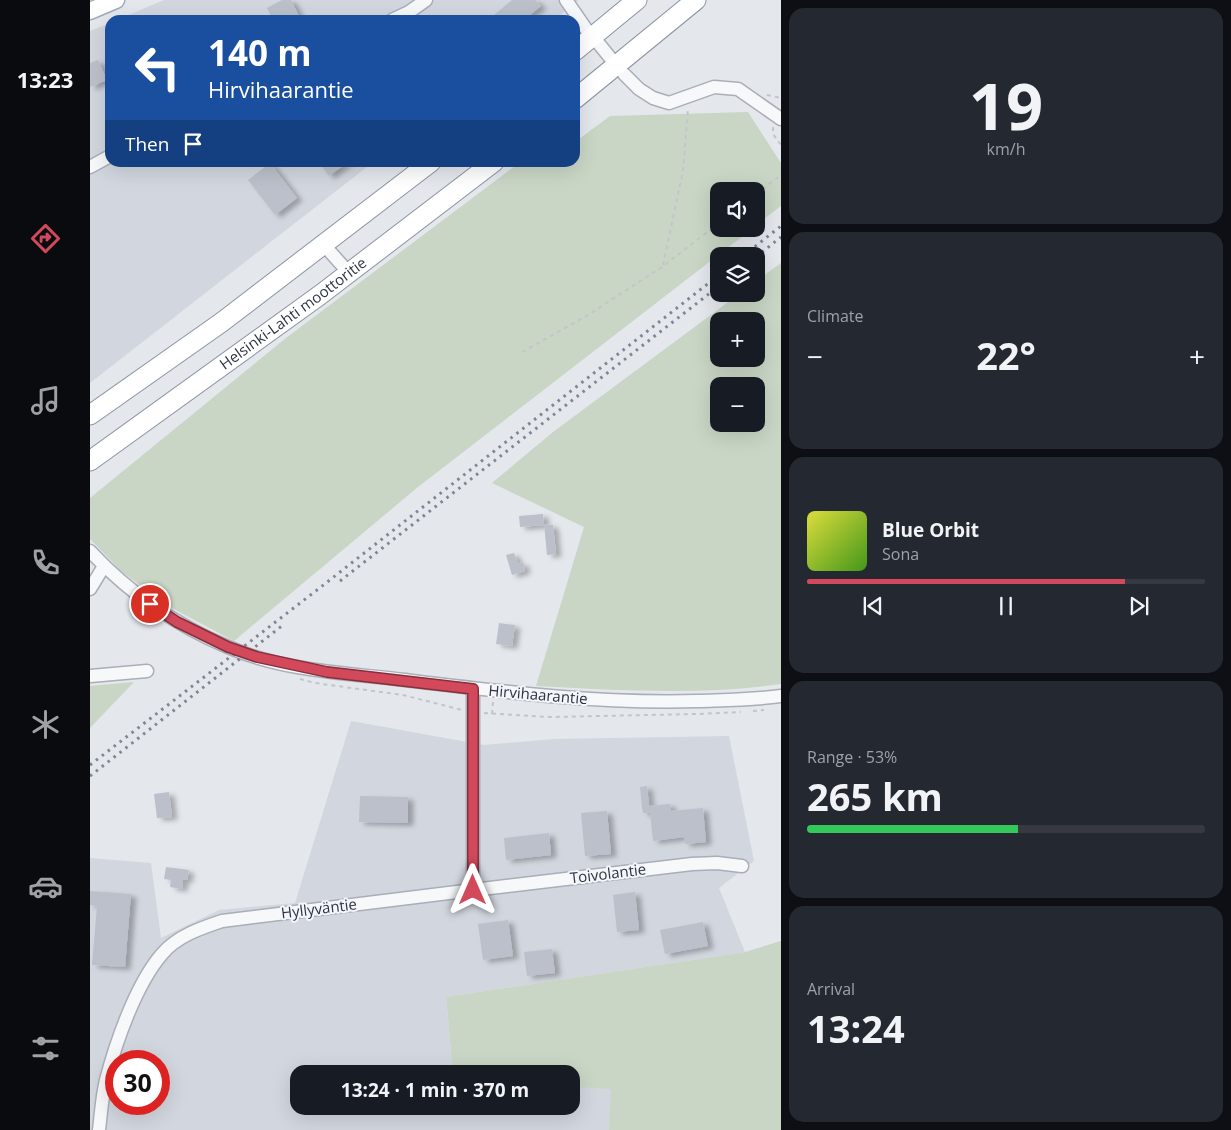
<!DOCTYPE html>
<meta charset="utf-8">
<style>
:root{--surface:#171b24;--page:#242831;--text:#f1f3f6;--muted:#9ea1a6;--line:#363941;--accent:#d1495b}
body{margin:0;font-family:"Open Sans",sans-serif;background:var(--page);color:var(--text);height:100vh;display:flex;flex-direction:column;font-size:19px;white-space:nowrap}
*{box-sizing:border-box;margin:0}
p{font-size:16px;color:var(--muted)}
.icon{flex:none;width:28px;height:28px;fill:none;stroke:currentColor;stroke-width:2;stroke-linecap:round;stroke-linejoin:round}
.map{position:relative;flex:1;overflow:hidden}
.panel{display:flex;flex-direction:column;gap:8px;padding:8px;background:#0d0f14;width:450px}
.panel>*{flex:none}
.hud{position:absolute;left:15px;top:15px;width:475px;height:152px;border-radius:15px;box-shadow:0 5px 20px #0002;background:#1a4fa0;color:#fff;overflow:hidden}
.fabs{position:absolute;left:620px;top:182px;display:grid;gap:10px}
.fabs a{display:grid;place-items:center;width:55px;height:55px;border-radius:10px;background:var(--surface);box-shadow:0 5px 20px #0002;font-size:25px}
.speed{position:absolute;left:15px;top:1050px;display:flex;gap:10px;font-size:25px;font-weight:700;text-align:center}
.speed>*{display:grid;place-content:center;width:65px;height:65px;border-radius:50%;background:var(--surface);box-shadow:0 5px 20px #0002;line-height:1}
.speed .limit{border:8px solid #d22;background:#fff;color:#111}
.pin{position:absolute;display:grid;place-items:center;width:42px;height:42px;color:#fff;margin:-21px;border:2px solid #fff;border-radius:50%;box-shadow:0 1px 5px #0007}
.me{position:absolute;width:55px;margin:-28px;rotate:0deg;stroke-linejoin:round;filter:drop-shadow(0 0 4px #0008)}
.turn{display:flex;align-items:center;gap:18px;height:105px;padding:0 20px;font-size:22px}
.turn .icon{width:65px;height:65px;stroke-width:2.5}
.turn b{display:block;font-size:35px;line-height:42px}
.then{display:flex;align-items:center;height:48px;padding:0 20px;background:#0003;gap:10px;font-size:19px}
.big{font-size:38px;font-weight:700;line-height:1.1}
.panel .widget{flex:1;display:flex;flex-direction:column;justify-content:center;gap:8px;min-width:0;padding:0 18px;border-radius:15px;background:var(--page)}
.panel .dial{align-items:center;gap:0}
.dial b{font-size:65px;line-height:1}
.song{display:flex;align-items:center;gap:15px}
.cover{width:60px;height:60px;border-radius:8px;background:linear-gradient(135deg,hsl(60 70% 55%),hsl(100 70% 35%))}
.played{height:5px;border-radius:2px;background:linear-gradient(90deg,var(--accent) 80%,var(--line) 80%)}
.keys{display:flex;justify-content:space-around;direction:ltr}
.heat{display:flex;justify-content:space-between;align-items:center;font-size:28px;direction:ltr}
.charge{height:8px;border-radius:4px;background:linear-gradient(90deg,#34c759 53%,var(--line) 0)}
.trip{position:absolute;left:200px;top:1065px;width:290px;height:50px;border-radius:15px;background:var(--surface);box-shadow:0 5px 20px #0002;font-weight:700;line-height:50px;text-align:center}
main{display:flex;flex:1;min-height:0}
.tab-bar{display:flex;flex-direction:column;width:90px;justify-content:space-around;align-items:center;background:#090b0e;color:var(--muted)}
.tab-bar .icon{width:35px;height:35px}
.tab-bar .active{color:var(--accent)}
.tab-bar b{font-size:22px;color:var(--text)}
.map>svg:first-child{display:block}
</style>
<main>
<nav class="tab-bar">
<b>13:23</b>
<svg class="icon active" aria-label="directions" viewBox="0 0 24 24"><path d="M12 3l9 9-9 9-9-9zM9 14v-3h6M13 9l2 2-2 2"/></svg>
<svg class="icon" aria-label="music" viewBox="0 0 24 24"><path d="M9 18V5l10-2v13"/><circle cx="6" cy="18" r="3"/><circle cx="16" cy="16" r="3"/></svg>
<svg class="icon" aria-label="phone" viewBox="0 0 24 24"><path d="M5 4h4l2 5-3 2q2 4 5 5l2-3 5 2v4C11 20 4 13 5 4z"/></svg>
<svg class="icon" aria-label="climate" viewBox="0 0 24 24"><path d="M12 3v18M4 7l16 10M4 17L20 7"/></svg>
<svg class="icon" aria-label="car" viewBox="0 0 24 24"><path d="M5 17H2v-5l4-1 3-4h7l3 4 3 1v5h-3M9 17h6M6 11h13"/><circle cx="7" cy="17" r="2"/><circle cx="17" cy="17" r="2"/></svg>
<svg class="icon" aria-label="filters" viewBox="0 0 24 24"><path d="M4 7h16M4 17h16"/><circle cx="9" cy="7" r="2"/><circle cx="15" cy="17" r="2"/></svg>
</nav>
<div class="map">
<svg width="691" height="1130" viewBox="0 0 691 1130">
<defs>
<filter id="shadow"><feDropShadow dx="5.5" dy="3" stdDeviation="2.5" flood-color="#0004"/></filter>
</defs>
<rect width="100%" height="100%" fill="#e4e7ec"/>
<g fill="#d2d6de" fill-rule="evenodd">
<polygon points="74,0 489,0 464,20 27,20"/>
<polygon points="20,23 20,162 282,163 0,383 0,31"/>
<path d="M261 721 394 745 464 739 639 736 664 861 629 888 655 952 356 997 363 1074H209V1106H481V1087L522 1088 519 1130H0V858L61 863 71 938 129 910 205 903ZM26 1061H69V1104H26Z"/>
</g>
<g fill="#c9d6c5" fill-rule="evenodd">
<polygon points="658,112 691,163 691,206 666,225 666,191 629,191 629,229 662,229 328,487 144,641 78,606 31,571 0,539 0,498 196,338 429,163 485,162 485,142 520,116"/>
<path d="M691 263V684C610 696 527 690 446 686L494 527 402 483 463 432 649 294H666V281ZM629 321H666V359H629ZM629 386H666V424H629Z"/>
<polygon points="44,682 0,728 0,686"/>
<polygon points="691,941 691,1130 519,1130 521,1089 481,1087 481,1074 363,1074 356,997 655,952"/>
</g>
<g fill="#bbc0ca" filter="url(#shadow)">
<polygon points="192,0 201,0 211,20 183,20 177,8"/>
<polygon points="422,0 445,0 451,6 434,20 398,20"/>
<polygon points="8,60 17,80 0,87 0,63"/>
<polygon points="229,162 258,162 239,176"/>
<polygon points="180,163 207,198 185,215 158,180"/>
<polygon points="453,514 454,525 430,527 429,516"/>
<polygon points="454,524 463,525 466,554 457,555"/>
<polygon points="424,553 428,564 433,562 435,571 422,575 416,555"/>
<polygon points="409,623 425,625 422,646 406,644"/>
<polygon points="557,786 559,806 580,804 581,811 613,808 616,842 595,844 594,837 563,841 560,813 553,813 552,807 550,787"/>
<polygon points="79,792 82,817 67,818 64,794"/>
<polygon points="270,796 318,797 318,823 269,822"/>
<polygon points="517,811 521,854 495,856 491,813"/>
<polygon points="459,833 461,855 416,860 414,838"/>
<polygon points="76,867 99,870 97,880 93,880 92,889 80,887 81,880 74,879"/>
<polygon points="0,891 41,894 35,967 2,965 7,906 0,905"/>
<polygon points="545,892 549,930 527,932 523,895"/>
<polygon points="418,920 423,956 393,960 388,924"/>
<polygon points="613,922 618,946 575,954 570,930"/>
<polygon points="462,949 465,973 437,976 434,952"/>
</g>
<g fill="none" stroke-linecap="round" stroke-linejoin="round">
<defs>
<g id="minor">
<polyline points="476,0 496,29"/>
<polyline points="302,20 319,12 336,0"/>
<polyline points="509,44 522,60"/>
<polyline points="534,74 549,89 563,98 579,103 624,87 648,89 691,119"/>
<polyline points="0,167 20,156"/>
<polyline points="234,245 259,273"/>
<path d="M0 551C39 593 86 625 138 647 193 671 256 673 315 680 414 692 509 704 608 701 636 700 663 700 691 696"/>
<polyline points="0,589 14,566"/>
<polyline points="0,676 57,671"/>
<polyline points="383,890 602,864 627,863 652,866"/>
<path d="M9 1130C11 1114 12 1096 16 1080 26 1042 46 984 72 954 87 936 111 928 132 921L383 890V689"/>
</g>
<polyline id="major" points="0,11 26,0"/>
<g id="highway">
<polyline points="485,51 547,0"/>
<polyline points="485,99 606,0"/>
<polyline points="0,415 132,322 341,162"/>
<path id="s1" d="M0 461 230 295 404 162"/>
</g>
</defs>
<use href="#minor" stroke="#a9aeb7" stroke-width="15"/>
<use href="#major" stroke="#a3abb8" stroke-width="19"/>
<use href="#highway" stroke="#8b94a3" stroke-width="21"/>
<g stroke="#c2c5cb" stroke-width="2" stroke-dasharray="4 4" stroke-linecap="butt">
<polyline points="677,95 691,98"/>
<polyline points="683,127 683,134 691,145"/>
<polyline points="666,194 691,175"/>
<polyline points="573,265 593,171 598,108"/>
<polyline points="432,352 498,315 572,267 629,223"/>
<polyline points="210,679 225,683 313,695 372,710"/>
<polyline points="663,711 674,710"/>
<polyline points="394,713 460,717 608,714 651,712"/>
<polyline points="402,714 403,702"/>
</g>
<use href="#minor" stroke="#f7f8fa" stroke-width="12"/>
<use href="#major" stroke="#fff" stroke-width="16"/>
<use href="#highway" stroke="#fff" stroke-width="19"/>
<g stroke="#7d8696" stroke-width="3" stroke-dasharray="2.5 5" stroke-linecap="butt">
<polyline points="653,256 691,226"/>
<polyline points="666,257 691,237"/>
<polyline points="250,581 629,286"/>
<polyline points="0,765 227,590 629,275"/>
<polyline points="0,776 193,625"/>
</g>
</g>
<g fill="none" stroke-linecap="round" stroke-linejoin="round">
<defs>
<polyline id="route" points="60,604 87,622 138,647 167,657 237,672 383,689 383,890"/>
</defs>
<use href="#route" stroke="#882f3b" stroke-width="12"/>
<use href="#route" stroke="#d1495b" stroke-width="9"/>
</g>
<g text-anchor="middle" stroke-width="4" stroke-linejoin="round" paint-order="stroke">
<g font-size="15" fill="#2b3445" stroke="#f4f6f9">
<text dy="5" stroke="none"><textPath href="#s1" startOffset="251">Helsinki-Lahti moottoritie</textPath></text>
<text transform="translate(448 695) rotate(5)" y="5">Hirvihaarantie</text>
<text transform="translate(518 874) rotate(-7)" y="5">Toivolantie</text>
<text transform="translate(229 909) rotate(-7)" y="5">Hyllyväntie</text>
</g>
</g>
</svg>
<div class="fabs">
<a><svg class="icon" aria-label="sound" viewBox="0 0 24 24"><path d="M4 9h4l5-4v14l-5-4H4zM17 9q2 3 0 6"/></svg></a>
<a><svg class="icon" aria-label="layers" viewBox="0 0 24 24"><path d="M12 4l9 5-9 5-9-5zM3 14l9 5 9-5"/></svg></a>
<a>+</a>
<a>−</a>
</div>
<div class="speed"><div class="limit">30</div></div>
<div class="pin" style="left:60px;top:604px;background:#d93025"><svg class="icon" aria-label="arrive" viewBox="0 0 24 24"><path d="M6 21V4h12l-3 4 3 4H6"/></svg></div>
<svg class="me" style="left:383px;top:890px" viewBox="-20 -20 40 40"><path d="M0-17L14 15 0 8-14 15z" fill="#d1495b" stroke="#fff" stroke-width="4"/></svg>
<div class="trip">13:24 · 1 min · 370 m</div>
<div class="hud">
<div class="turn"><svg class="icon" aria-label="left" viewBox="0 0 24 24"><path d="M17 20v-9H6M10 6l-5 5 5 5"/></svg><div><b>140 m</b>Hirvihaarantie</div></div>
<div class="then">Then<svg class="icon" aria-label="arrive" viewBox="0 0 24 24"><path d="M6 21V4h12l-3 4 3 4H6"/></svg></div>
</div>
</div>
<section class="panel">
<div class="widget dial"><b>19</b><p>km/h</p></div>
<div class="widget"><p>Climate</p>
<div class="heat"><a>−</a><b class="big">22°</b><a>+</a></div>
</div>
<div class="widget">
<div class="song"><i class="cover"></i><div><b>Blue Orbit</b><p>Sona</p></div></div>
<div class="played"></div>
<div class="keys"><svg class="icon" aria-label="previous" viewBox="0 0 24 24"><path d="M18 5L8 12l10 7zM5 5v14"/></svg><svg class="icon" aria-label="pause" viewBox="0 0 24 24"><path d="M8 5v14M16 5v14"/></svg><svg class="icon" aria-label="next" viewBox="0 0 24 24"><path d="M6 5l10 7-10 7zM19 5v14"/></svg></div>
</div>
<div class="widget"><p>Range · 53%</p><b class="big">265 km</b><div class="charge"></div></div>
<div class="widget"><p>Arrival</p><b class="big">13:24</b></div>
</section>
</main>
